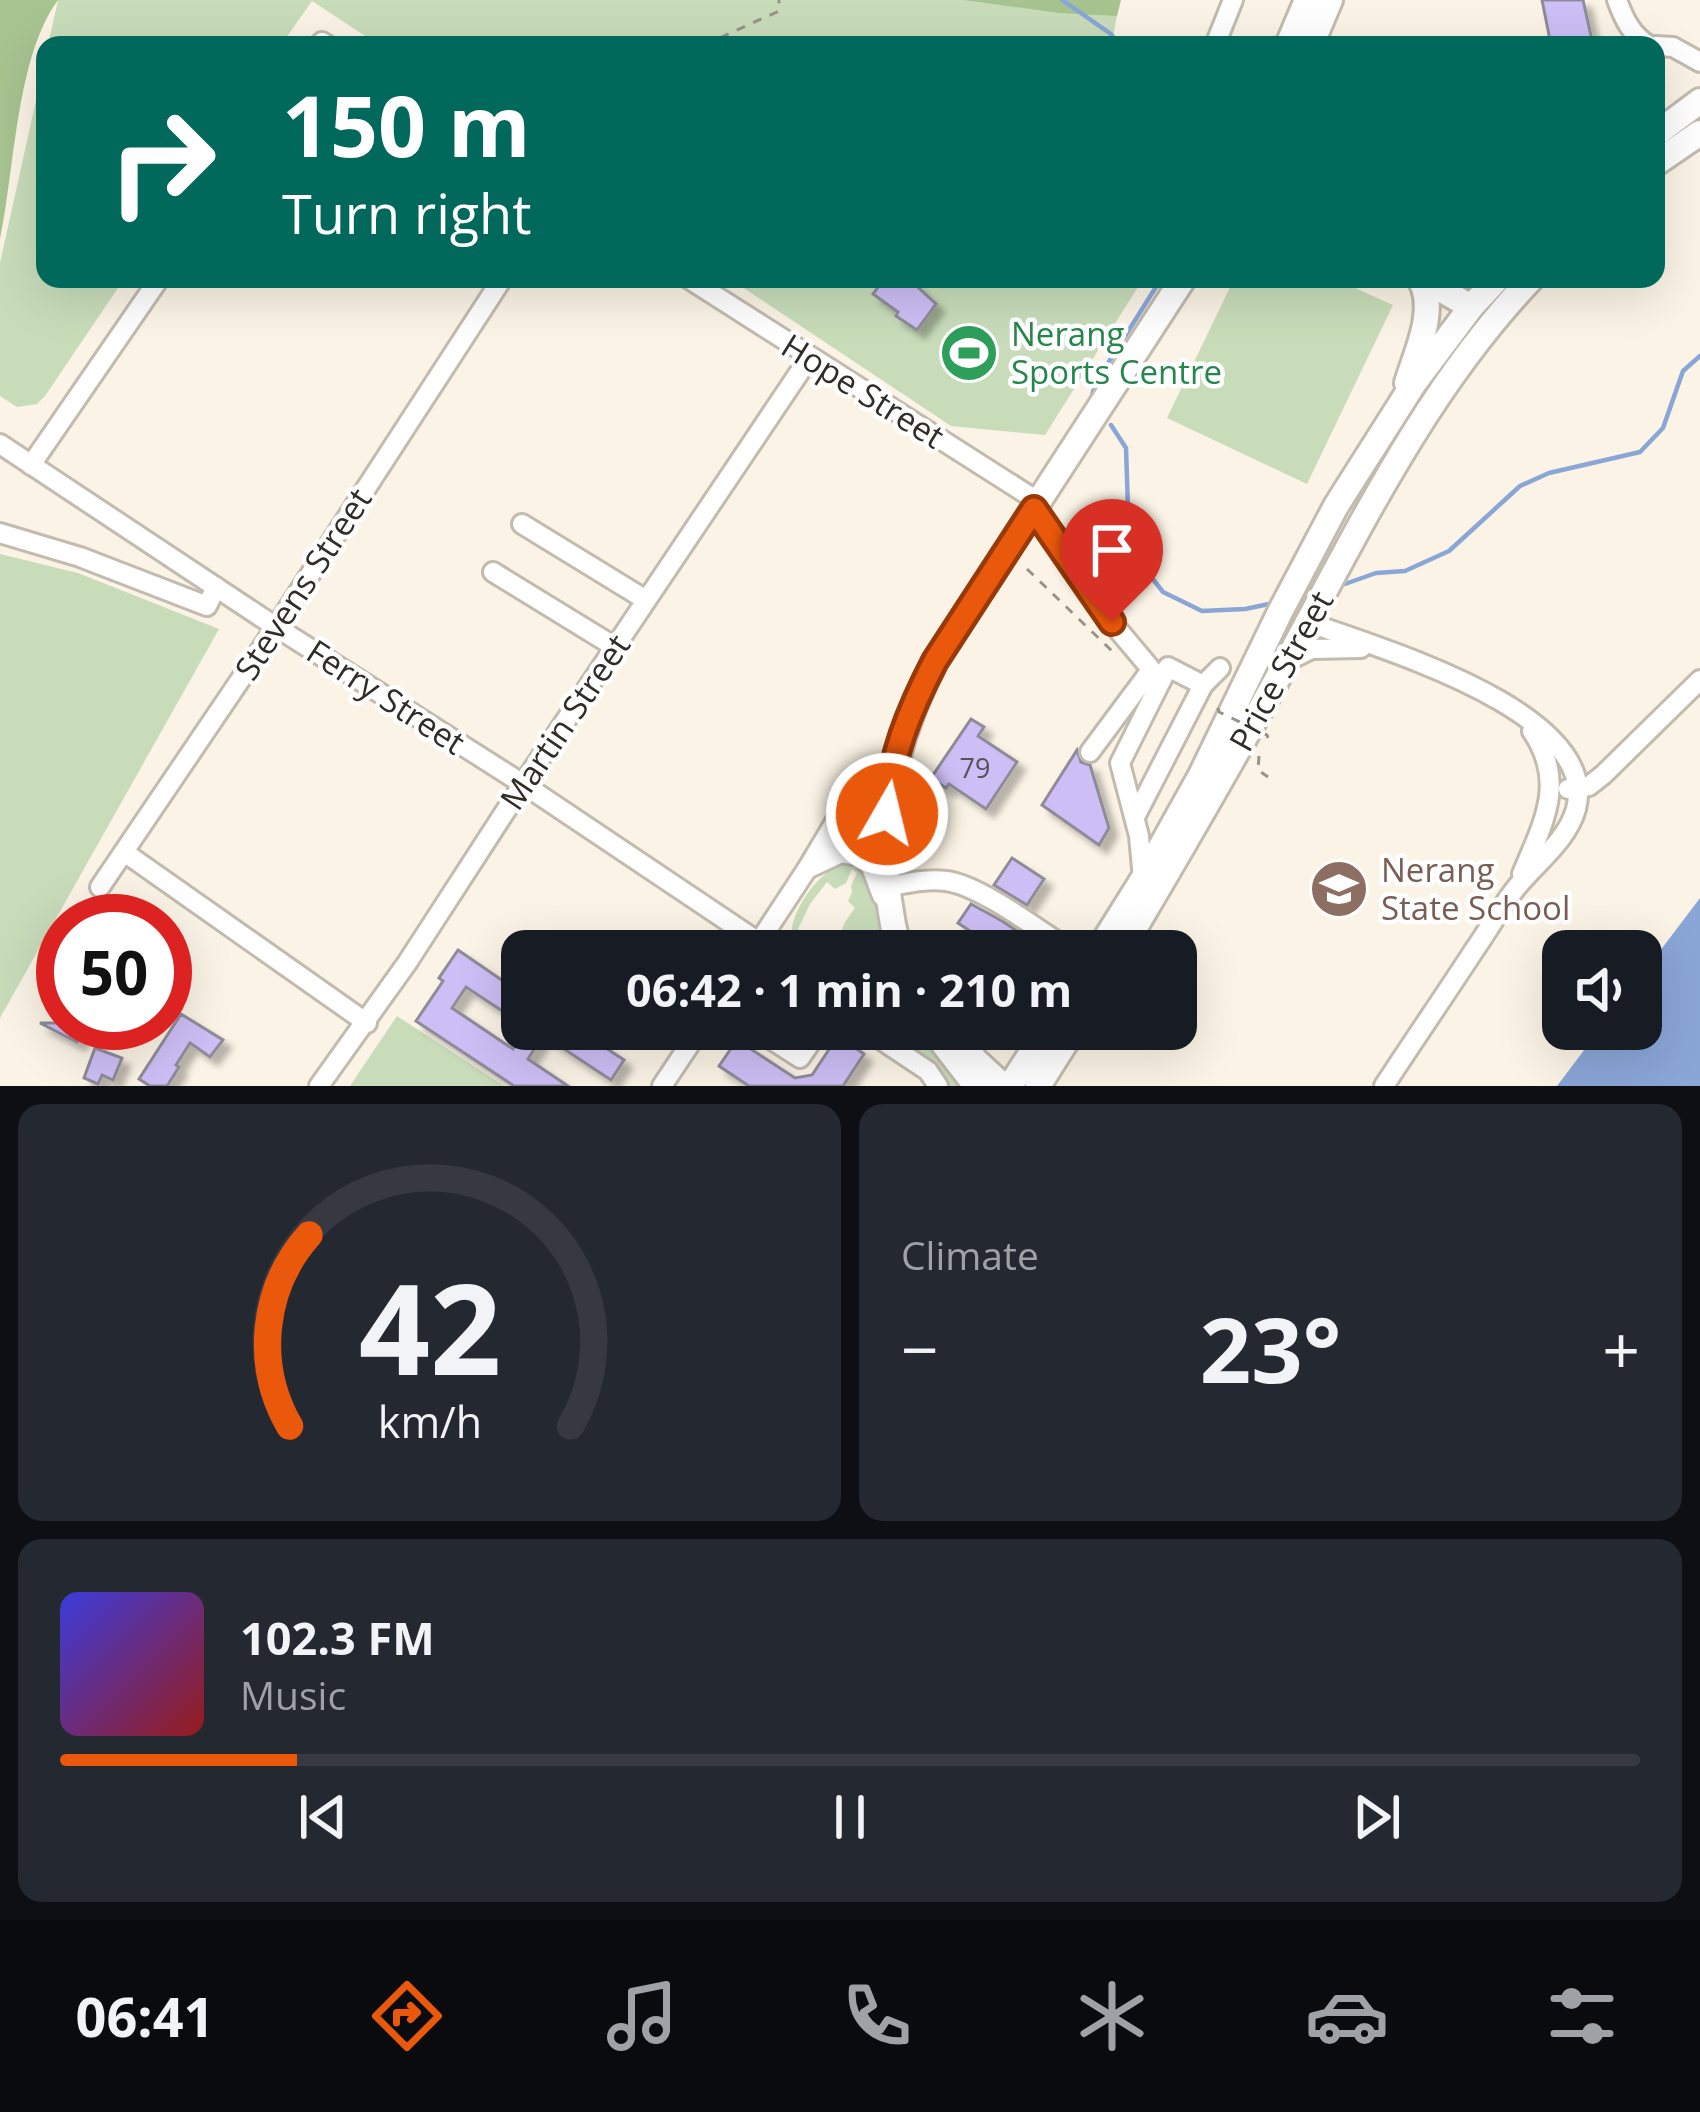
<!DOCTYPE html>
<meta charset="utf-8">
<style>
:root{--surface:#171b24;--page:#242831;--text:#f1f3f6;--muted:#9ea1a6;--line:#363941;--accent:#ea580c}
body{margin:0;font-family:"Open Sans",sans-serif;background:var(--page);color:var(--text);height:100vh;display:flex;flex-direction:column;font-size:45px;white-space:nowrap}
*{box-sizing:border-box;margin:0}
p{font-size:39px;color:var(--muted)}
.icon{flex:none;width:66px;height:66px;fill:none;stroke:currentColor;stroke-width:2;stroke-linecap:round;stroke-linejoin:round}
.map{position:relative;height:1086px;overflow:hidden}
.drawer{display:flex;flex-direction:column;gap:18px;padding:18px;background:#0d0f14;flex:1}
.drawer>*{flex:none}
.top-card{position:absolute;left:36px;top:36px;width:1629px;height:252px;border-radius:24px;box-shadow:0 12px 48px #0002;background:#00695c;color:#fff;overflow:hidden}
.fabs{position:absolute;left:1542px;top:930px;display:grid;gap:24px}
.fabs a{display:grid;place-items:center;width:120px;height:120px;border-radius:24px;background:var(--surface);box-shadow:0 12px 48px #0002;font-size:60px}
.speed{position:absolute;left:36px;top:894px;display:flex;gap:24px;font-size:60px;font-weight:700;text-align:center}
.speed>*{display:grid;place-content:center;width:156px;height:156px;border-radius:50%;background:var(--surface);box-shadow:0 12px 48px #0002;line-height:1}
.speed .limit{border:18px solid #d22;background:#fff;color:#111}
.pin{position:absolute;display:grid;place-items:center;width:102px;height:102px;color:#fff;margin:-123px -51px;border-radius:50% 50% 50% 0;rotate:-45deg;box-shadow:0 0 12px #0007}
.pin .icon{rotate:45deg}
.me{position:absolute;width:132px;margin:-66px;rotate:8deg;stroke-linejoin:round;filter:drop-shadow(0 0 9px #0008)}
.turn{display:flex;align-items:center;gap:42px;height:252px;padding:0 48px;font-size:54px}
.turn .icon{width:156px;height:156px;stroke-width:2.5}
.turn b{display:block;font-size:84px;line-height:102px}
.big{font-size:90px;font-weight:700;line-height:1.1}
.drawer .widget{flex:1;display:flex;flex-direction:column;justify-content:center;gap:18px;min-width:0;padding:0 42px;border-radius:24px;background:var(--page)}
.drawer .dial{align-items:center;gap:0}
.dial svg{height:312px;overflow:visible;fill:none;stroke:var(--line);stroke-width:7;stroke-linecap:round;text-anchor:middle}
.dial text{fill:var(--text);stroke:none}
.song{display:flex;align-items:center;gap:36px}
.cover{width:144px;height:144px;border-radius:18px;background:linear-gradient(135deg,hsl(240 70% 55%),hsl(0 70% 35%))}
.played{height:12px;border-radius:6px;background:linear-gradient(90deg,var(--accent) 15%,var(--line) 15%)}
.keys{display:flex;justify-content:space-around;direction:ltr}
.heat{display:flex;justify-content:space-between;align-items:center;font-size:66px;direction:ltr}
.drawer .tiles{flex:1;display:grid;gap:18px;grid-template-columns:1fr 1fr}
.widget:last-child{grid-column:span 2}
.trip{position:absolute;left:501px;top:930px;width:696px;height:120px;border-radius:24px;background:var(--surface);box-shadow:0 12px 48px #0002;font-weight:700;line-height:120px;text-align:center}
.tabs{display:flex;height:192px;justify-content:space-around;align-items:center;background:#090b0e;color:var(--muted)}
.tabs .icon{width:84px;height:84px}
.tabs .active{color:var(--accent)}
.tabs b{font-size:54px;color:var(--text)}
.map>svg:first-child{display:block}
</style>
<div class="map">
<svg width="1700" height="1086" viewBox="0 0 1700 1086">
<defs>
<filter id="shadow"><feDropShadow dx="8" dy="8" stdDeviation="3" flood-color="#0004"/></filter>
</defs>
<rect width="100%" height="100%" fill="#fbf3e5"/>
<g fill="#c8dcba">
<polygon points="58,0 1088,0 1117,16 1112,41 1118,45 379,45 312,1 281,45 48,45"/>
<polygon points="45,60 45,279 124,279 45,396 37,404 17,407 0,396 0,263"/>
<polygon points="730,279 1143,279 1045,435 951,426"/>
<polygon points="1234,279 1335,279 1393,305 1307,484 1167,418"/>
<polygon points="0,554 78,573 219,629 0,1018"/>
<path d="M847 861C876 869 877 924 882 951H833L845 922 855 908 848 901 852 892 851 886 857 873 852 869 846 883 835 889 827 882 810 904 798 929 809 937 804 945 795 949C780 921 819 869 847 861Z"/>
<polygon points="397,1016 504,1086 350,1086"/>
<polygon points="881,1029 917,1029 959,1086 946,1086 935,1066"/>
</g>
<g fill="#a7c390">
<path d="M0 0H58C16 57 15 169 0 239Z"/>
<polygon points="964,0 1121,0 1117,16 1059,13"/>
</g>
<polygon fill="#8aa6d7" points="1700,898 1700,1086 1557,1086 1600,1029 1641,1029 1641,976"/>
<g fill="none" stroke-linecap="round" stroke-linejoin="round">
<g stroke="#8aa6d7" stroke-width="4.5">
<polyline points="1062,0 1111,34 1118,45"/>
<polyline points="1092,396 1095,384 1161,279"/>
<polyline points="1111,425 1126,448 1128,509 1145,569 1163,592 1202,611 1245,609 1269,604"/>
<polyline points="1345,584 1376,573 1405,571 1449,551 1520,486 1549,473 1640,452 1663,428 1683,371 1700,356"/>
</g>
</g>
<g fill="#cdbef5" stroke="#8f8c9a" stroke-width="3" filter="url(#shadow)">
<polygon points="1542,0 1583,0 1593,45 1551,45"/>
<polygon points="884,279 909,279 936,304 917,330 896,316 898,312 873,294"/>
<polygon points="971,719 984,727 978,736 1017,762 986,809 949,784 946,788 935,781 933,775"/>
<polygon points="1077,750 1081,762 1090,765 1109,828 1099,845 1042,805"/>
<polygon points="1012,858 1044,879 1027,905 994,885"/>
<polygon points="971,904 1002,921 1047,951 1000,951 958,923"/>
<polygon points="458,950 522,994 522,1024 466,987 452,1008 513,1049 527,1029 577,1029 624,1060 611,1080 543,1035 528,1059 568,1086 514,1086 416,1021 443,981 439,978"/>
<polygon points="181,1014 223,1040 210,1057 190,1043 176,1065 179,1067 167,1086 150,1086 139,1079"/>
<polygon points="40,1023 90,1023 77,1042"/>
<polygon points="838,1036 864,1054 843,1086 749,1086 719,1066 737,1040 795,1078 812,1075"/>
<polygon points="95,1048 122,1058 113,1080 102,1075 98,1084 84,1078"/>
</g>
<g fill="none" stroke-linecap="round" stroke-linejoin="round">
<defs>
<g id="minor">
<path d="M1617 0C1624 19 1631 34 1648 45"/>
<polyline points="319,45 322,42 327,45"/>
<polyline points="1215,45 1233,0"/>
<polyline points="1656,46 1673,47 1700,62"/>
<polyline points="689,279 1039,502"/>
<polyline points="0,444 276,627 523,784 772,951"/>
<polyline points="31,465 159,279"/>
<polyline points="1034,509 1109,619 1161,681"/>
<polyline points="522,524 646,600"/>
<polyline points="0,533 80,557 207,606 216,587"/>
<polyline points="493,572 615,647"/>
<path d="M1307 624 1319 626C1384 650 1601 713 1576 809 1567 841 1536 863 1516 888 1501 907 1489 929 1475 949 1445 995 1414 1040 1384 1086"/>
<polyline points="1289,660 1312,649 1361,648"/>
<polyline points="1090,752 1151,670"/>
<polyline points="1568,789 1589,786 1603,775 1700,680"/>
<polyline points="1135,817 1203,685 1220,668"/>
<polyline points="831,843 853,823 887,815"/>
<polyline points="124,852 367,1023"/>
<polyline points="807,869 841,853 860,856 871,867 882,896"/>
<path d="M1522 874C1543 823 1567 783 1532 731"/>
<polyline points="1143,879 1139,836 1120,763 1168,667 1203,685"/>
<polyline points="100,887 276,627 502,279"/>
<path d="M879 888C900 885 924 878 946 881 980 885 1040 931 1071 951"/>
<polyline points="753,951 807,869 841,812 852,804 888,796"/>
<polyline points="755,1029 800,1058 820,1029"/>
<polyline points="865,1029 928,1071 938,1086"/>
<polyline points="319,1086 407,963 523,784 809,358"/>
<polyline points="662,1086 700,1029"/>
</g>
<g id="major">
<polyline points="1288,45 1307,0"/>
<polyline points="1311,45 1330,0"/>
<polyline points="1656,134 1700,101"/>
<polyline points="1656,163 1700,133"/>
<polyline points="1423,279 1471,307"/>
<path d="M1407 383C1416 353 1438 309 1420 279"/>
<path d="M899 951C872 846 886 756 935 661L1183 279"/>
<polyline points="1098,951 1143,879 1201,775 1280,612 1336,506 1414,383 1471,307 1497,279"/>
<path d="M1121 951C1185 843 1248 735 1307 624 1372 503 1435 380 1531 279"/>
<polyline points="932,1029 976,1086"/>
<polyline points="950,1029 976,1061 1003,1086"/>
<polyline points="1010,1086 1047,1029"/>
<polyline points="1038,1086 1074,1029"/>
</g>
</defs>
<use href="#minor" stroke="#c3bbae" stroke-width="24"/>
<use href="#major" stroke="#c3bbae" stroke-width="30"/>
<g stroke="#989289" stroke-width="3" stroke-dasharray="9 9" stroke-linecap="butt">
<polyline points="704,45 779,11 779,0"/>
<polyline points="1027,569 1112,651"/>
<polyline points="1259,756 1258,770 1268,777"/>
</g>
<use href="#minor" stroke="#fff" stroke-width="18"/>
<use href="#major" stroke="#fff" stroke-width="24"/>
<polyline stroke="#989289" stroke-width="3" stroke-dasharray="9 9" stroke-linecap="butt" points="1218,708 1219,712 1267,735 1268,738"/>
</g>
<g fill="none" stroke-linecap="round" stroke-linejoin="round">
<defs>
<path id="route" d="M887 814C889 759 910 709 935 661L1034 509 1112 622"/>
</defs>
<use href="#route" stroke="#983908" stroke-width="30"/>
<use href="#route" stroke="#ea580c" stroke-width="21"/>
</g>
<defs>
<symbol id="stadium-disc" viewBox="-11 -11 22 22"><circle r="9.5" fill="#2e9e5b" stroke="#fff"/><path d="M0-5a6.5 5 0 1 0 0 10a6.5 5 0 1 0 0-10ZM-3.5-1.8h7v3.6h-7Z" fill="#fff"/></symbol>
<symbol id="school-disc" viewBox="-11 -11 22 22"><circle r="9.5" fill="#8d6e63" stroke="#fff"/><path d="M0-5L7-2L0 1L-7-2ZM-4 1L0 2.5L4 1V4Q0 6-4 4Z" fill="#fff"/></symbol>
</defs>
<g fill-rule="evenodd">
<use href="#stadium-disc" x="936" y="320" width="66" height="66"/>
<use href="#school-disc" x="1306" y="856" width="66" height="66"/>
</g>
<g text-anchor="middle" stroke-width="9" stroke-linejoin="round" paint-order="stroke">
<g font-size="27" fill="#57515b">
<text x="975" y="778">79</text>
</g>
<g font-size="33" fill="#27864d" stroke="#fff" text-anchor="start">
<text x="1011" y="346">Nerang<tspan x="1011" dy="38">Sports Centre</tspan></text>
</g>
<g font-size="33" fill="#302d28" stroke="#fff">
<text transform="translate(863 391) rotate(32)" y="12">Hope Street</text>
<text transform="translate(303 584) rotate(-57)" y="12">Stevens Street</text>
<text transform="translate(1281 671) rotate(-61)" y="12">Price Street</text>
<text transform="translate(386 697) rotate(33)" y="12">Ferry Street</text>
<text transform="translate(565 722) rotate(-56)" y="12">Martin Street</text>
</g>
<g font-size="33" fill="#785e54" stroke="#fff" text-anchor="start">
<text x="1381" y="882">Nerang<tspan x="1381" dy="38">State School</tspan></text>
</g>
</g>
</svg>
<div class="fabs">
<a><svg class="icon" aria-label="sound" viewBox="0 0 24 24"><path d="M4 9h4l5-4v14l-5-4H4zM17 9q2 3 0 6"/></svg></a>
</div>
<div class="speed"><div class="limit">50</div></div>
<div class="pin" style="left:1112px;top:622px;background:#d93025"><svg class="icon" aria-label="arrive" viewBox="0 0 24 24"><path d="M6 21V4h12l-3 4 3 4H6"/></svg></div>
<svg class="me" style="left:887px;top:814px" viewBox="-20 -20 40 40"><circle r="17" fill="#ea580c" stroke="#fff" stroke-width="3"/><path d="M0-11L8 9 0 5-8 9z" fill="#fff"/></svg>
<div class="trip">06:42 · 1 min · 210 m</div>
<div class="top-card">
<div class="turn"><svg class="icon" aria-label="right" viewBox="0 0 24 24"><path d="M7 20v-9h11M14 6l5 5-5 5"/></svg><div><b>150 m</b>Turn right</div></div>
</div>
</div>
<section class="drawer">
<div class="tiles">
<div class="widget dial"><svg viewBox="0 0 100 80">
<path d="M14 69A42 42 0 1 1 86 69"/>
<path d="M14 69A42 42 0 0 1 19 20" stroke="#ea580c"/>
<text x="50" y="56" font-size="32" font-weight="700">42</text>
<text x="50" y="72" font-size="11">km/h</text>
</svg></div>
<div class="widget"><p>Climate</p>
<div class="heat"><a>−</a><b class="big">23°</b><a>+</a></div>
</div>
<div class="widget">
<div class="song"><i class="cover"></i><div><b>102.3 FM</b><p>Music</p></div></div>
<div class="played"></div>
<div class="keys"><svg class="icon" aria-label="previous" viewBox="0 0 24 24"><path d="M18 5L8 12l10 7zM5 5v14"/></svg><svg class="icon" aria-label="pause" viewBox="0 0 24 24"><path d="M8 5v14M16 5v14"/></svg><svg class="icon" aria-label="next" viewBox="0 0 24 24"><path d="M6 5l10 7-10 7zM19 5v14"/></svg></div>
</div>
</div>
</section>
<nav class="tabs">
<b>06:41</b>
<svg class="icon active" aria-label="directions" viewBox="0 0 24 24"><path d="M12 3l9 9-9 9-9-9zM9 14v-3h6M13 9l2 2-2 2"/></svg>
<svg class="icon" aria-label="music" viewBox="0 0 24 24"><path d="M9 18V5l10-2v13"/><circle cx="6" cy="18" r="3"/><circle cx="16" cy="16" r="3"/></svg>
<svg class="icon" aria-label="phone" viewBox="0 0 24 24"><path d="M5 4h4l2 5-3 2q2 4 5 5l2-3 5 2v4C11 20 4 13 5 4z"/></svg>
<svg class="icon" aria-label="climate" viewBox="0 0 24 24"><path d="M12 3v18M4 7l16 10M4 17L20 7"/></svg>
<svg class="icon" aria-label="car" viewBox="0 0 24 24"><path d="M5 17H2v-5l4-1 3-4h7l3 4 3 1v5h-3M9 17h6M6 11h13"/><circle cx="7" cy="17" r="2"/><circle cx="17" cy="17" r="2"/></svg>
<svg class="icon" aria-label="filters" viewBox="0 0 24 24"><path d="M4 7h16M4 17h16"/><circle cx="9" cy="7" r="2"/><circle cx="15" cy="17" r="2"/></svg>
</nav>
